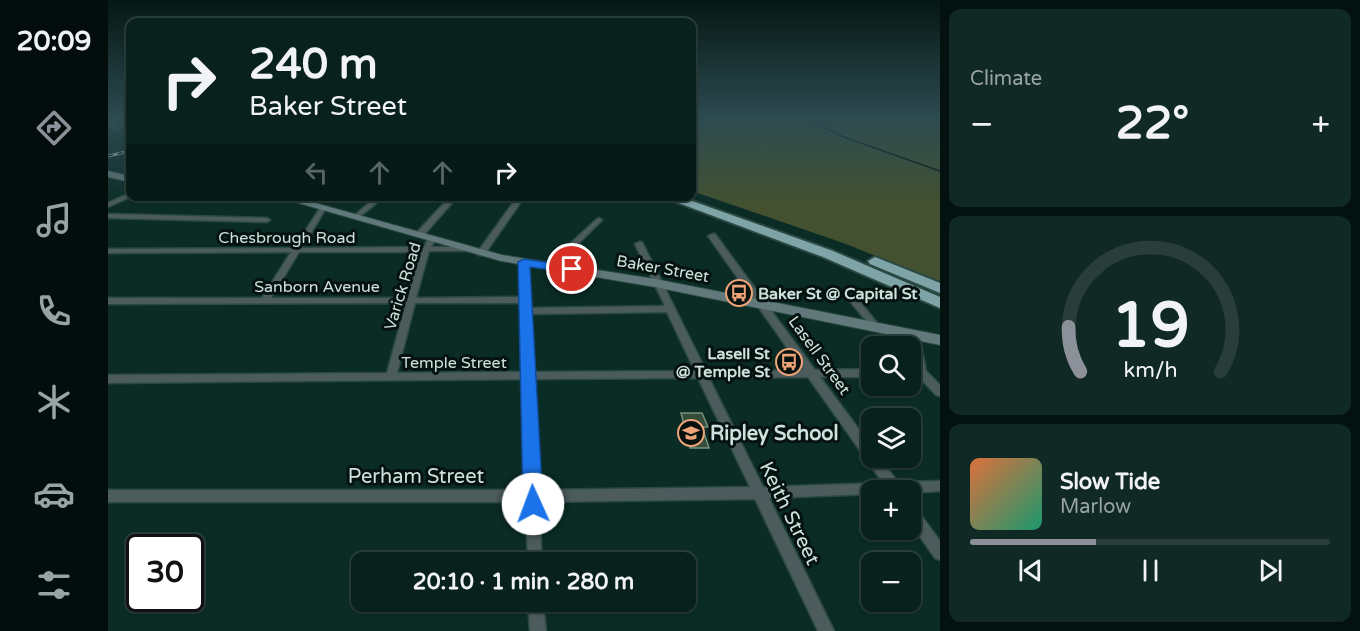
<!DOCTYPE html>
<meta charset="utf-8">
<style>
:root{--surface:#08211c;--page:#112925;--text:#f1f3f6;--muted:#98a3a3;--line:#293e3b;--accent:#8c9099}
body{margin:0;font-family:"Varela Round",sans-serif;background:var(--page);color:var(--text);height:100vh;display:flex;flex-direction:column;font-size:22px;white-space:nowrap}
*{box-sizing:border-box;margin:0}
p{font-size:20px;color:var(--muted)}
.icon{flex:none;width:33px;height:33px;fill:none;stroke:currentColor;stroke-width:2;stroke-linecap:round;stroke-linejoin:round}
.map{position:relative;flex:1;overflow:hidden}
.sheet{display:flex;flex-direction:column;gap:9px;padding:9px;background:#04120f;width:420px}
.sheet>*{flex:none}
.hud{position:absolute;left:18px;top:18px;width:570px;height:183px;border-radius:12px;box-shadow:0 2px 4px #0004,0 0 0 2px var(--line);background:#08211c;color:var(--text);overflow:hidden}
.tools{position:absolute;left:753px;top:336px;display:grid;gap:12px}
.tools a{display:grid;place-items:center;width:60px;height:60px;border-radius:12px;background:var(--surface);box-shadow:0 2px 4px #0004,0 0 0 2px var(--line);font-size:30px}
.speed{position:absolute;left:18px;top:534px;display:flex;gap:12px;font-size:30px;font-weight:700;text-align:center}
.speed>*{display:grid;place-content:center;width:78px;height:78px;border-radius:50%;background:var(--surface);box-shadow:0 2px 4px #0004,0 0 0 2px var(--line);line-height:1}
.speed .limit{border:3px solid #111;border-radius:9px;background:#fff;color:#111}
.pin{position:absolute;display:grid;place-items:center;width:51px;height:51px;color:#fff;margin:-26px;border:3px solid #fff;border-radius:50%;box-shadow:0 2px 6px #0007}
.me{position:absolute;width:66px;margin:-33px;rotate:358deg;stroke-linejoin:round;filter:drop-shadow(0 0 4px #0008)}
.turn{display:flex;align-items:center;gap:21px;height:126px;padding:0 24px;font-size:27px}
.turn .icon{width:78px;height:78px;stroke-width:2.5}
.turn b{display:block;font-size:42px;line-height:51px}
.lanes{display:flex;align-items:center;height:57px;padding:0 24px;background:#0003;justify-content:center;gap:30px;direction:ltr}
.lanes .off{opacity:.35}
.big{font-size:45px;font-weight:700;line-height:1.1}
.sheet .tile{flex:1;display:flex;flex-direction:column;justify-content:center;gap:9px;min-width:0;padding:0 21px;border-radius:12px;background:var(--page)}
.sheet .dial{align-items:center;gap:0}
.dial svg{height:156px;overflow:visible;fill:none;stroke:var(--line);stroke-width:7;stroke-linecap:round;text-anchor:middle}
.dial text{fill:var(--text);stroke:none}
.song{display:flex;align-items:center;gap:18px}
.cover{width:72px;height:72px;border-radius:9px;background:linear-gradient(135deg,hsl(20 70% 55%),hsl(160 70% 35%))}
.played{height:6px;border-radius:3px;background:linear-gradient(90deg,var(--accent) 35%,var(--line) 35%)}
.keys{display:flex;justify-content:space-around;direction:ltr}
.heat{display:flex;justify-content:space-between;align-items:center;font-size:33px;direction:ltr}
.trip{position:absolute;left:243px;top:552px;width:345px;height:60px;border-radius:12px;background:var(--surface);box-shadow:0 2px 4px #0004,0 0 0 2px var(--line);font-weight:700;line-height:60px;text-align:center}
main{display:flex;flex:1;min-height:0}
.tab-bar{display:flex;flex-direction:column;width:108px;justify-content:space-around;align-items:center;background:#030d0b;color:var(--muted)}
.tab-bar .icon{width:42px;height:42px}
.tab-bar .active{color:var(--accent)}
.tab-bar b{font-size:27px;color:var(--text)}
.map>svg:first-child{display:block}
</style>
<main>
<nav class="tab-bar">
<b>20:09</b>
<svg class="icon active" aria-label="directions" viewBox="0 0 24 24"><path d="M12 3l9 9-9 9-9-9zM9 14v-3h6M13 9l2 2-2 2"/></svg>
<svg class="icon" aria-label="music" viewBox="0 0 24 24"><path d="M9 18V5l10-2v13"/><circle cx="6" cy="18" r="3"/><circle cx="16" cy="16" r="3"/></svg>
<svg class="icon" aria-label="phone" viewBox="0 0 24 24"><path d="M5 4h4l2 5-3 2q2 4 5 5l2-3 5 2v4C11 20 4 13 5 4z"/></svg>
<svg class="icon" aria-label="climate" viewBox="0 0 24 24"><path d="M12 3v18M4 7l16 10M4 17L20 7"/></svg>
<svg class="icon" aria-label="car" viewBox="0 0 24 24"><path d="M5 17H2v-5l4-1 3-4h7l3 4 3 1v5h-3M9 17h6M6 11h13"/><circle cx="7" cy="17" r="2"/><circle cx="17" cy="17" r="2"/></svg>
<svg class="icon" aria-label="filters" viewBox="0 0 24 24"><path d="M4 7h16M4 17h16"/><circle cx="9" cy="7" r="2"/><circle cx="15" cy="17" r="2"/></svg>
</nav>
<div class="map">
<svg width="832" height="631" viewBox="0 0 832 631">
<rect width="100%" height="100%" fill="#0a2c25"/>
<polygon fill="#435130" points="584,119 832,119 832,282 738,244 584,191"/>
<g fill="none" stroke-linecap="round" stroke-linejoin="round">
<polyline stroke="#000f17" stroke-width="1.5" points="700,119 736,137 832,171"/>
</g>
<polygon fill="#354d3b" stroke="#76907c" stroke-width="1.5" points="573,413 594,413 600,427 594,427 601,448 582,448"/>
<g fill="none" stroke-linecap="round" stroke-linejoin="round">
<defs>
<g id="street">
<polygon points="0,121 10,128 10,130 6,130 0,124"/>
<polygon points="22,193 22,196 24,196 0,207 0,203"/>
<polygon points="203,196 211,196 201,204 197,204 197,202"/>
<polygon points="269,196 277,196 250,218 246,218 246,216"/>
<polygon points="343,196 350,196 315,236 309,236 309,232"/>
<polygon points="410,196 417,196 376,255 370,255 369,253"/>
<path d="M215 206 218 208 194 248 316 247 321 237H324L328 239 323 247H361V251H321L308 298 413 297 412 262 416 260 420 262 422 308 557 306 527 244 531 242H534L598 371 695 370 600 236 604 234H607L707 370 764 369V377H712L764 447V458H771L790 482 832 481V491L802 493V490H764V494L661 498 726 631H710L647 499 431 502 434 562H420L418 502H0V490H418L415 379 0 383V375L279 373 298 303 0 304V298H154L183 252 0 253V249L186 248 212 208ZM191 252H313L300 298H163ZM307 303H413L415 372 289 373ZM559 312 587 371 425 372 422 314ZM700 377 775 483 655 487 601 378ZM590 378 642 487 431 490 426 379Z"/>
<polygon points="0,214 159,218 162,220 159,222 0,218"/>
<polygon points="491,218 494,220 446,268 440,268 439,266 440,264 489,219"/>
<polygon points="744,295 747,296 770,324 772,326 770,328 764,328 741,300 740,298"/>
<polygon points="806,332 811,335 818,371 832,385 832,396 828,395 810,376 802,376 802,368 807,368 801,335"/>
<polygon points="802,505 807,507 832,541 832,560 827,558 802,523"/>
<polygon points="420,602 435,602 438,631 422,631"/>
</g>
<g id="secondary">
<polygon points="0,171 22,176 22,182 0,177"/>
<polygon points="166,196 182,196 394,255 547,279 832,335 832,345 547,287 393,261"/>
</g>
<g id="highway">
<polygon points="552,196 570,196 725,251 832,297 832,308 715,257"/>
<polygon points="767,257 832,283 832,293 762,264 760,261"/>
</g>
</defs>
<use href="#street" stroke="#2a4942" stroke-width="3"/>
<use href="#secondary" stroke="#2a4942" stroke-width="2"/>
<use href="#highway" stroke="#2a4942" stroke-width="4"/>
<use href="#street" fill="#4c5b5c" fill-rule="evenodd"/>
<use href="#secondary" fill="#61797b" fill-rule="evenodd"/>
<use href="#highway" fill="#7fa4a8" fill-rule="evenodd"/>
<defs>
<polyline id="rail" points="0,156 22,151"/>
</defs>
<use href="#rail" stroke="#b4c8c4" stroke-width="3"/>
<use href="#rail" stroke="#05120f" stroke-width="1.5" stroke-dasharray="5" stroke-linecap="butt"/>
</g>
<linearGradient id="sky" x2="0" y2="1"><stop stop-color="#061814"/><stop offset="0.57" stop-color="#2d4b51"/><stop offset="1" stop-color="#2d4b51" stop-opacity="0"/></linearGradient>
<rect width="832" height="208" fill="url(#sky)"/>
<polygon fill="#1a73e8" stroke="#114b97" stroke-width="1.5" points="416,259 464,266 470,269 464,273 422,267 435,504 432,510 425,513 418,510 415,504 410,262"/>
<defs>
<symbol id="bus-ring" viewBox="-11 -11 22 22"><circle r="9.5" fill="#05120f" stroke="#efa378" stroke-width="1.5"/><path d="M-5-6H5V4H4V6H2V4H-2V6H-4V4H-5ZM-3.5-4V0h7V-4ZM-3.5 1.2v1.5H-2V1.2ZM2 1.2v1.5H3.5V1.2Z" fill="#efa378"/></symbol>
<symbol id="school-ring" viewBox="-11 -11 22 22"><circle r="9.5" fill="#05120f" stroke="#efa378" stroke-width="1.5"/><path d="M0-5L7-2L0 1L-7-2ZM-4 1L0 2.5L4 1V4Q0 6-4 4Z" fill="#efa378"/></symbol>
</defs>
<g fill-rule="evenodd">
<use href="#bus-ring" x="616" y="278" width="30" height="30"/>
<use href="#bus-ring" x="666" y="347" width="30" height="30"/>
<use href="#school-ring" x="568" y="418" width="30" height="30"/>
</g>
<g text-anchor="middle" stroke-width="6" stroke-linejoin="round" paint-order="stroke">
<g font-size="16" fill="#cfe1dd" stroke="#05120f">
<text x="179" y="243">Chesbrough Road</text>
<text transform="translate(555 268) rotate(10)" y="6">Baker Street</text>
<text x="209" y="292">Sanborn Avenue</text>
<text transform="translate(294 286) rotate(-73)" y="6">Varick Road</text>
<text transform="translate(712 355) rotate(54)" y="6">Lasell Street</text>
<text x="346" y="368">Temple Street</text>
</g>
<g font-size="16" font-weight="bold" fill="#cfe1dd" stroke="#05120f" text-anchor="start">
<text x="650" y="299">Baker St @ Capital St</text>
<text x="662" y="359" text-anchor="end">Lasell St<tspan x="662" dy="18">@ Temple St</tspan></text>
</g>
<g font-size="20" font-weight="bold" fill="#cfe1dd" stroke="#05120f" text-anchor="start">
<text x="602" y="440">Ripley School</text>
</g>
<g font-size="20" fill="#cfe1dd" stroke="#05120f">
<text x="308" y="483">Perham Street</text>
<text transform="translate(682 513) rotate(64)" y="7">Keith Street</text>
</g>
</g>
</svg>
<div class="tools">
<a><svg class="icon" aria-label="search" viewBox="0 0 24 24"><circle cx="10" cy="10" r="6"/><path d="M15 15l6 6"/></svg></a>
<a><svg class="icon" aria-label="layers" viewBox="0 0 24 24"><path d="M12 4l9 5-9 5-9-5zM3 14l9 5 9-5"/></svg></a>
<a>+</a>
<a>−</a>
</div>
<div class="speed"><div class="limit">30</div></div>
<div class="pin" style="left:464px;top:269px;background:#d93025"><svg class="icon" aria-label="arrive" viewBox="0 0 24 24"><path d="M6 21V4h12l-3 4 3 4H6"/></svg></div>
<svg class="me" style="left:425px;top:504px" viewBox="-20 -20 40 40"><circle r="19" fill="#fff"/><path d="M0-13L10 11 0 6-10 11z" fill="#1a73e8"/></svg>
<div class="trip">20:10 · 1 min · 280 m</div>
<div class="hud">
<div class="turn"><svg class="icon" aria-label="right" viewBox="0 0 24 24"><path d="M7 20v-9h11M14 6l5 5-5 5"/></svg><div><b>240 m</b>Baker Street</div></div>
<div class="lanes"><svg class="icon off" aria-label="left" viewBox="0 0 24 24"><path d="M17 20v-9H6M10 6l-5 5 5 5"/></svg><svg class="icon off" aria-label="ahead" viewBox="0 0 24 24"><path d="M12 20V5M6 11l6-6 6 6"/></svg><svg class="icon off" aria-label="ahead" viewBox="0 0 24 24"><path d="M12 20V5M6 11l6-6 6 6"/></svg><svg class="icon" aria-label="right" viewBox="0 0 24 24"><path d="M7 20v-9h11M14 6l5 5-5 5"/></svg></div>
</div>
</div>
<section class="sheet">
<div class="tile"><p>Climate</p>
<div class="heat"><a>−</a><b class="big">22°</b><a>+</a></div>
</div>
<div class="tile dial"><svg viewBox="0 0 100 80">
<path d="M14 69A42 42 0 1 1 86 69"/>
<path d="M14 69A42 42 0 0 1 8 46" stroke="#8c9099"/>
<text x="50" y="56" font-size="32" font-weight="700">19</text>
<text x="50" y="72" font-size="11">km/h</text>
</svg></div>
<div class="tile">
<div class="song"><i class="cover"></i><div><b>Slow Tide</b><p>Marlow</p></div></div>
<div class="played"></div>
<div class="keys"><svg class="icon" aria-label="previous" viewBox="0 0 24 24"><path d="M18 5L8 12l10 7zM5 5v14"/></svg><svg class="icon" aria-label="pause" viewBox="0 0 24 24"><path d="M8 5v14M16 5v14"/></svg><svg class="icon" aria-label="next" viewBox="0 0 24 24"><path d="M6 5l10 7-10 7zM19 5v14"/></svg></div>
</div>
</section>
</main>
